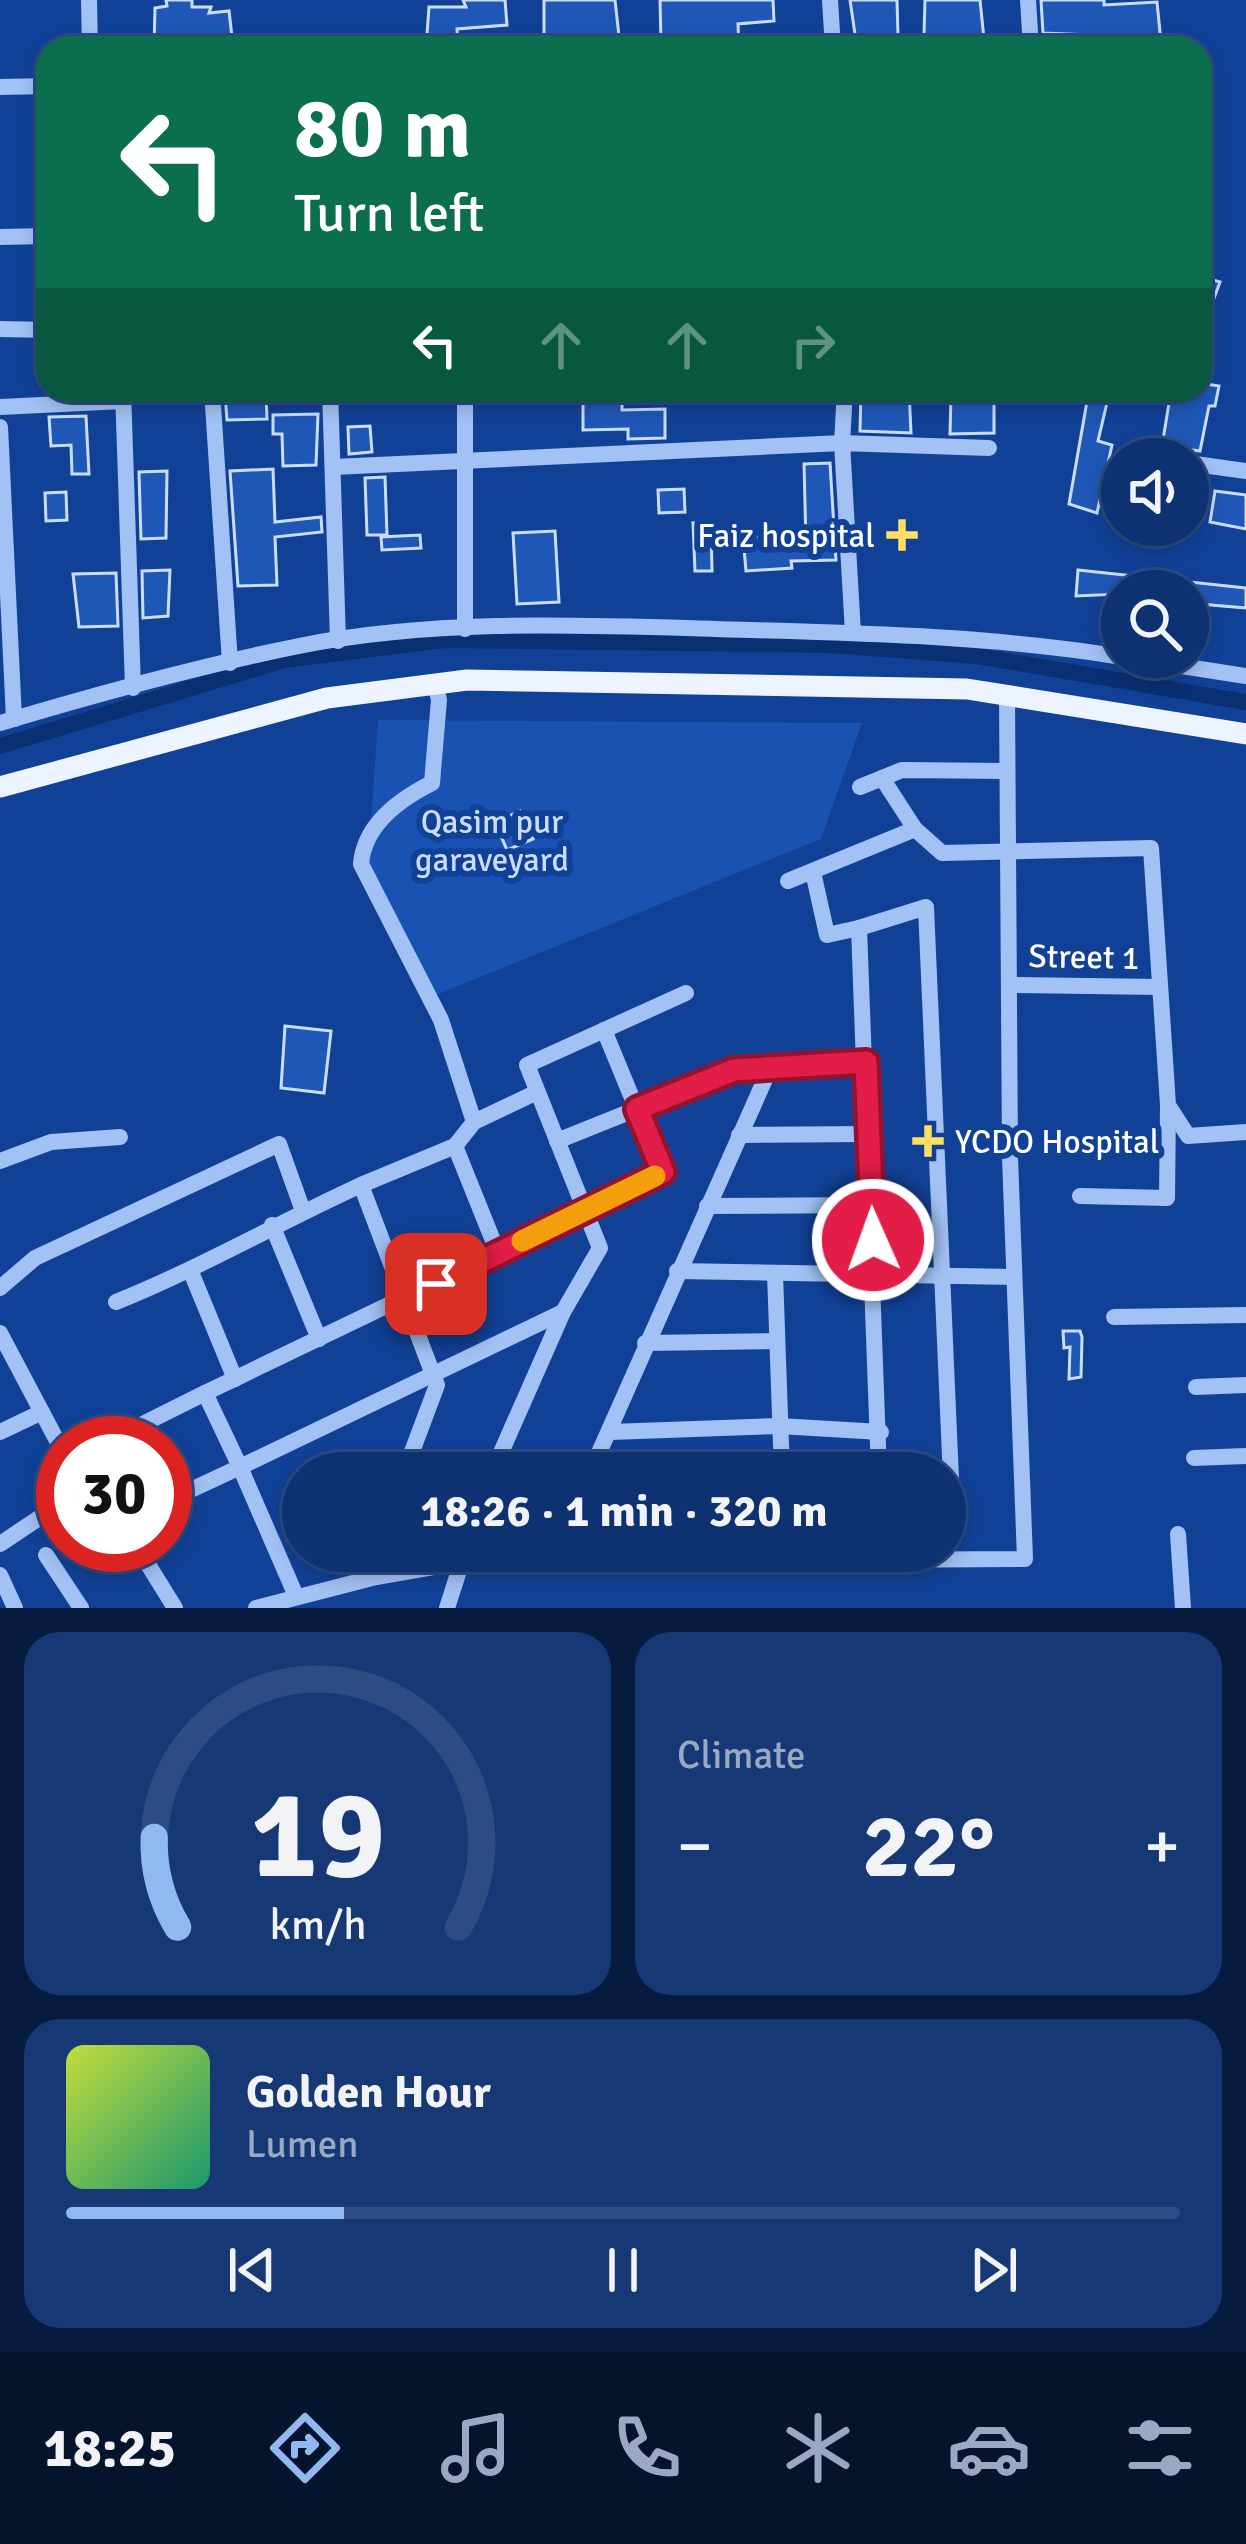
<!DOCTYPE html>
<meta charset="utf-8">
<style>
:root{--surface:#0d3171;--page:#163976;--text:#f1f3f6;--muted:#9aa9c3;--line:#2d4c84;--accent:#90b9f0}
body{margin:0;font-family:Signika,sans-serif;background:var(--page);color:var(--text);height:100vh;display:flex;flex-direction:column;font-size:45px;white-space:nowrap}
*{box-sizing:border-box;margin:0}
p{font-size:39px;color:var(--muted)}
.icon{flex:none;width:66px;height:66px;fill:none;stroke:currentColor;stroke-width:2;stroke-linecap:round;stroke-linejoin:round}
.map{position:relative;height:1608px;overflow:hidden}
.panel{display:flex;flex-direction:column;gap:24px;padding:24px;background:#071b3e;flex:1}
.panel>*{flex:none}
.banner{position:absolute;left:36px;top:36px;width:1176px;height:366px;border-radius:36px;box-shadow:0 6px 18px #0003,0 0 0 3px var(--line);background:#0b6e4f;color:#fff;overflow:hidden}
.fabs{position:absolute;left:1101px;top:438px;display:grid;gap:24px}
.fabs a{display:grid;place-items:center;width:108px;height:108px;border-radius:50%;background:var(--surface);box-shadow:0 6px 18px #0003,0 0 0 3px var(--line);font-size:60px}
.speed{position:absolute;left:36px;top:1416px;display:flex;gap:24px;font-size:60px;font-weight:700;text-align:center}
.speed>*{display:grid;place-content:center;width:156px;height:156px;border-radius:50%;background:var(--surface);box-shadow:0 6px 18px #0003,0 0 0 3px var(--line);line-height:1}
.speed .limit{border:18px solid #d22;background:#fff;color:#111}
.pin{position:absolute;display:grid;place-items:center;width:102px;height:102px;color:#fff;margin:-51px;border-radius:24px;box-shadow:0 6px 18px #0006}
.me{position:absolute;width:132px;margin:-66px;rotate:358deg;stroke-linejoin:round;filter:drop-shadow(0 0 9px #0008)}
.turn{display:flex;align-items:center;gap:42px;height:252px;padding:0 60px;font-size:54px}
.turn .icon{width:156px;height:156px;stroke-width:2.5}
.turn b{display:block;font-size:84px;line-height:102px}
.lanes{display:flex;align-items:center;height:114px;padding:0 60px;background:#0003;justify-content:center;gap:60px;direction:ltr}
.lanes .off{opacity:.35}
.big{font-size:90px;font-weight:800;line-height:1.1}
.panel .tile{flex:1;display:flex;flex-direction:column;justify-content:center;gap:18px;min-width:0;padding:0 42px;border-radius:36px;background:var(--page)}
.panel .dial{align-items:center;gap:0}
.dial svg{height:312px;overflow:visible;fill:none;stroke:var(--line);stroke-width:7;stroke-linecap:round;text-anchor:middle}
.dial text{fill:var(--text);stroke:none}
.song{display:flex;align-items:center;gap:36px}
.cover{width:144px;height:144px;border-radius:18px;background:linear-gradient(135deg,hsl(70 70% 55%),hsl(160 70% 35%))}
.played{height:12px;border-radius:6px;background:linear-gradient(90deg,var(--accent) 25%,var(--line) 25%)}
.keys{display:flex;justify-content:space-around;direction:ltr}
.heat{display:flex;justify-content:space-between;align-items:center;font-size:66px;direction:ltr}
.panel .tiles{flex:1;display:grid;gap:24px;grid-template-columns:1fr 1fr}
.tile:last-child{grid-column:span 2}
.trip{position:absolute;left:282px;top:1452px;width:684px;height:120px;border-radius:60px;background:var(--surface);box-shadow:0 6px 18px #0003,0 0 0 3px var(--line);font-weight:800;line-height:120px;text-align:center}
.tab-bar{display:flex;height:192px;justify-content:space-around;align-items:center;background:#05142d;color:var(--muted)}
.tab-bar .icon{width:84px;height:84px}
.tab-bar .active{color:var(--accent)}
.tab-bar b{font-size:54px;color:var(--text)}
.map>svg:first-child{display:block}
</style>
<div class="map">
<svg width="1246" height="1608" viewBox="0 0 1246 1608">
<rect width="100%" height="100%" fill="#114197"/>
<polygon fill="#1952b2" points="378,720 862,723 821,839 436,995 367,880"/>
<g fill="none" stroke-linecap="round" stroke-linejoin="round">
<polyline stroke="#0a2f73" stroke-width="16" points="0,746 284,660 444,640 832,645 977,656 1246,702"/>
</g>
<g fill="#1f57b7" stroke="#caddfe" stroke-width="3">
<polygon points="166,0 192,0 192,7 211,7 209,13 229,11 232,37 226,46 154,48 155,8 167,6"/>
<polygon points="463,0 505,0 507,25 457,29 458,48 426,48 429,7 466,7"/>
<polygon points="544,0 615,0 620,45 544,38"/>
<polygon points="660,0 773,0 774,21 738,24 739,48 674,48 661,42"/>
<polygon points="850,0 897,0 898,36 856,41"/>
<polygon points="925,0 980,0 984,39 924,35"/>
<polygon points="1041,0 1104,0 1104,5 1157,2 1161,42 1116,48 1115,36 1043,33"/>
<polygon points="1200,276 1220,282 1213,301 1211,364 1200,364"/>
<polygon points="1200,383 1219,386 1215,406 1209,406 1200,451 1162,446 1169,403 1157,402 1155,390 1200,390"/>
<polygon points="583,390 622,390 622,410 665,409 665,438 628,439 628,429 583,430"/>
<polygon points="861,390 909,390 911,433 860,431"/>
<polygon points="1089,390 1110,390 1098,441 1112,445 1097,513 1069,504"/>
<polygon points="266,393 267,419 227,420 225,394"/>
<polygon points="994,395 994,433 950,434 951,396"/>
<polygon points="318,414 316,465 283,466 282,434 273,434 273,415"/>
<polygon points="86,416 89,474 72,474 71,445 51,446 49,417"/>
<polygon points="370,426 372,452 349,454 348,427"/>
<polygon points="830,463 836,560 791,561 792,568 746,571 743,537 767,535 768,546 806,544 804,464"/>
<polygon points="273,469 275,522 321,517 322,532 275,537 277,585 238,586 230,471"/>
<polygon points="167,471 166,538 141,539 139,472"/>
<polygon points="385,477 387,535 367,535 365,478"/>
<polygon points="684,489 685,512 659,513 658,490"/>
<polygon points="1215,491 1246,495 1246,529 1210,522"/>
<polygon points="66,492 67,520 46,521 45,493"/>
<polygon points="711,522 712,571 695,571 693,523"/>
<polygon points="555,531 559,602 517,604 513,533"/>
<polygon points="420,535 421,548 382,550 381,537"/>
<polygon points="170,570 168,616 143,618 142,571"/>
<polygon points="1078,570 1246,588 1246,608 1188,603 1188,591 1076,596"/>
<polygon points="116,573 118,626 79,627 73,574"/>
<polygon points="520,811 533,839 507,850 495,822"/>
<polygon points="285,1026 331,1031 324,1093 281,1088"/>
<polygon points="1063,1331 1080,1331 1082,1337 1081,1377 1069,1379 1070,1347 1064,1348"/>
</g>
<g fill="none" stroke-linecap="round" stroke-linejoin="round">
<g stroke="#a2c1f4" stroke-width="16">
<polyline points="89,0 90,48"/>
<polyline points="830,0 833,48"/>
<polyline points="1028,0 1031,48"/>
<polyline points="0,87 48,86"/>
<polyline points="0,237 48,236"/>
<polyline points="0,329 48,330"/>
<polyline points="123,390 133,688"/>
<polyline points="212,390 230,663"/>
<polyline points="330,390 338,641"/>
<polyline points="465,390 465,629"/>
<polyline points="0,407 123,401"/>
<polyline points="0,427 14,719"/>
<polyline points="1131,456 1153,459"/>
<polyline points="1188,463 1246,471"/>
<polyline points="334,467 842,443 845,390"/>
<polyline points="853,633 842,443 989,448"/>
<polyline points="1124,657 1246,676"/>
<path d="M435 683 439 700 432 783C398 800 364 826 361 864L441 1020 474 1122"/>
<path d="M0 723C97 694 199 666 299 646 434 619 578 625 715 629 852 633 987 635 1122 657"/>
<polyline points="882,778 915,829 942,853 1151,848 1168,1105 1188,1136 1246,1132"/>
<polyline points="860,787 902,770 1007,771"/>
<polyline points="813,872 827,935 859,928"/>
<polyline points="788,881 915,829"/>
<polyline points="1009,985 1159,987"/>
<polyline points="739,1135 869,1134"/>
<polyline points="557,1141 734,1070 866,1062"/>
<polyline points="455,1146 498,1253"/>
<polyline points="0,1161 51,1142 120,1137"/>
<polyline points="361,1185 455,1146 474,1122 537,1092"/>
<polyline points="1080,1196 1167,1198 1168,1106"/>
<polyline points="707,1206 872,1205"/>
<polyline points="272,1225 319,1339"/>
<polyline points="677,1271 1014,1277"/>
<polyline points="191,1272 235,1379"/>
<polyline points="775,1273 782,1473"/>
<polyline points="0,1288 35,1258 279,1144 303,1211"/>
<path d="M116 1302C200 1268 278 1223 361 1185L437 1385 404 1473"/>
<polyline points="563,1312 240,1467 205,1393 663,1173 604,1030"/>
<polyline points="1114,1317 1246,1315"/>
<polyline points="0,1333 63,1452"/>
<polyline points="645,1343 777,1341"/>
<polyline points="1196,1387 1246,1385"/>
<polyline points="0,1432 42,1412"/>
<polyline points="610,1432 779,1426 881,1432"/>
<polyline points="105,1443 205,1393"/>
<polyline points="1194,1458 1246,1456"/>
<polyline points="492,1473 563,1312 600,1248 527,1065 686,993"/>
<polyline points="590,1473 770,1068"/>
<polyline points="879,1473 859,928 926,907 952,1502 945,1502"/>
<polyline points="165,1502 240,1467 296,1596"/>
<polyline points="1178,1534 1183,1608"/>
<polyline points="0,1544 63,1502"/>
<polyline points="136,1545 175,1608"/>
<polyline points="46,1555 81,1608"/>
<polyline points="0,1575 15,1608"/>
<polyline points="376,1577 381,1551"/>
<polyline points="256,1608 376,1577 462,1562 1025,1559 1010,1158 1007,694"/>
<polyline points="447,1608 465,1552"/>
</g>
<polyline stroke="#eef4ff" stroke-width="21" points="0,787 327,698 467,680 967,689 1246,734"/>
</g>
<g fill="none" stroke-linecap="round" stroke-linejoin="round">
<defs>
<polyline id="route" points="436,1284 663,1172 637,1109 734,1070 866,1062 873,1240"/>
</defs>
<use href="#route" stroke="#92132f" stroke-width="30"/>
<use href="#route" stroke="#e11d48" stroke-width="21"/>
<polyline stroke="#f59e0b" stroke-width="21" points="522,1241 655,1176"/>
</g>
<g fill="#ffde64" stroke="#114197" stroke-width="4.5">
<path d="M896 517h12v12h12v12h-12v12h-12v-12h-12v-12h12z"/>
<path d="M922 1123h12v12h12v12h-12v12h-12v-12h-12v-12h12z"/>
</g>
<g text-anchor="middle" stroke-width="12" stroke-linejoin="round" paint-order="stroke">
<g font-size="33" fill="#fff" stroke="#114197" text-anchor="end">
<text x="875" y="547">Faiz hospital</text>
<text x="955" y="1153" text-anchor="start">YCDO Hospital</text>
</g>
<g font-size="33" fill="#caddfe" stroke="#114197">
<text x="492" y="833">Qasim pur<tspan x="492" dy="38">garaveyard</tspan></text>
</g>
<g font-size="33" fill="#fff" stroke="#114197">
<text transform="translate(1084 956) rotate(1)" y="12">Street 1</text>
</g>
</g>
</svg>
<div class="fabs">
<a><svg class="icon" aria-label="sound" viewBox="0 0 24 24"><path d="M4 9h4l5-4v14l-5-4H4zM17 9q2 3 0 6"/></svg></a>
<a><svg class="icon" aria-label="search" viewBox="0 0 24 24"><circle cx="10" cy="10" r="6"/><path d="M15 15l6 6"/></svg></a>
</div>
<div class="speed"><div class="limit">30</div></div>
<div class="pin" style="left:436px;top:1284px;background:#d93025"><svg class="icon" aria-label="arrive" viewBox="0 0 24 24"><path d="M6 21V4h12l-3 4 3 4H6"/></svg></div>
<svg class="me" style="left:873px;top:1240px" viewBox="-20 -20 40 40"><circle r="17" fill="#e11d48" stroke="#fff" stroke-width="3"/><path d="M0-11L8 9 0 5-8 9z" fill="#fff"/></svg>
<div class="trip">18:26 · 1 min · 320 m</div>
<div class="banner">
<div class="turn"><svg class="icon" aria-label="left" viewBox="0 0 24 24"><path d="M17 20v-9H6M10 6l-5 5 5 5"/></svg><div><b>80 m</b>Turn left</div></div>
<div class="lanes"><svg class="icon" aria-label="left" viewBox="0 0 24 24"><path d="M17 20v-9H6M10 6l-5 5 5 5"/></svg><svg class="icon off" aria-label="ahead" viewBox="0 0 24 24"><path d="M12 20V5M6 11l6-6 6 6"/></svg><svg class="icon off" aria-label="ahead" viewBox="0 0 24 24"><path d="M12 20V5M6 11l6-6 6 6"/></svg><svg class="icon off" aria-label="right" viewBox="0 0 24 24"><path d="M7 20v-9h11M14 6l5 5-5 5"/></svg></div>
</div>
</div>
<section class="panel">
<div class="tiles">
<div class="tile dial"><svg viewBox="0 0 100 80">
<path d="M14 69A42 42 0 1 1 86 69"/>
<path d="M14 69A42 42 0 0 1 8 46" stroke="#90b9f0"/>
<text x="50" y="56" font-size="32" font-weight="700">19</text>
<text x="50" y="72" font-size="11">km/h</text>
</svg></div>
<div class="tile"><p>Climate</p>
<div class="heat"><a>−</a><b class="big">22°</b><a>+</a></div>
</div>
<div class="tile">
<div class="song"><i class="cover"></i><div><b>Golden Hour</b><p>Lumen</p></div></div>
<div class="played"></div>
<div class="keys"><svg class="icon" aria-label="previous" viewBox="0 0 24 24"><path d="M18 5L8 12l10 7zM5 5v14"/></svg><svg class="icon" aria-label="pause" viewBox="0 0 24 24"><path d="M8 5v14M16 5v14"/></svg><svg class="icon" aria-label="next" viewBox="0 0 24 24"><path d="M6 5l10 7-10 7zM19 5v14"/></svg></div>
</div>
</div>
</section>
<nav class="tab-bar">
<b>18:25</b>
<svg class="icon active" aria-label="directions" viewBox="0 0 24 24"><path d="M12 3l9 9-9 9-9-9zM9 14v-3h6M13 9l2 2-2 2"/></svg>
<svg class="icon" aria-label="music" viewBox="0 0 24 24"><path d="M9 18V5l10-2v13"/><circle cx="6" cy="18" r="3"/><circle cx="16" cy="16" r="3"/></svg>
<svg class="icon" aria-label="phone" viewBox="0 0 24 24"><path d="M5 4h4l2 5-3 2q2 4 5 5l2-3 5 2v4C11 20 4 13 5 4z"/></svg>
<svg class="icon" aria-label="climate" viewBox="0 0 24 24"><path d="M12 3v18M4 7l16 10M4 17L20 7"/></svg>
<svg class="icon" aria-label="car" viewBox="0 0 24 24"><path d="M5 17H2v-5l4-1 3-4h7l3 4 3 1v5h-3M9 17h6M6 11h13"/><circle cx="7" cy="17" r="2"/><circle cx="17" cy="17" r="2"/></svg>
<svg class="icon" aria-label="filters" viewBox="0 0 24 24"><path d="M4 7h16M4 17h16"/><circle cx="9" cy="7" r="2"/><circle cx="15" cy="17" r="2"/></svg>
</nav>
